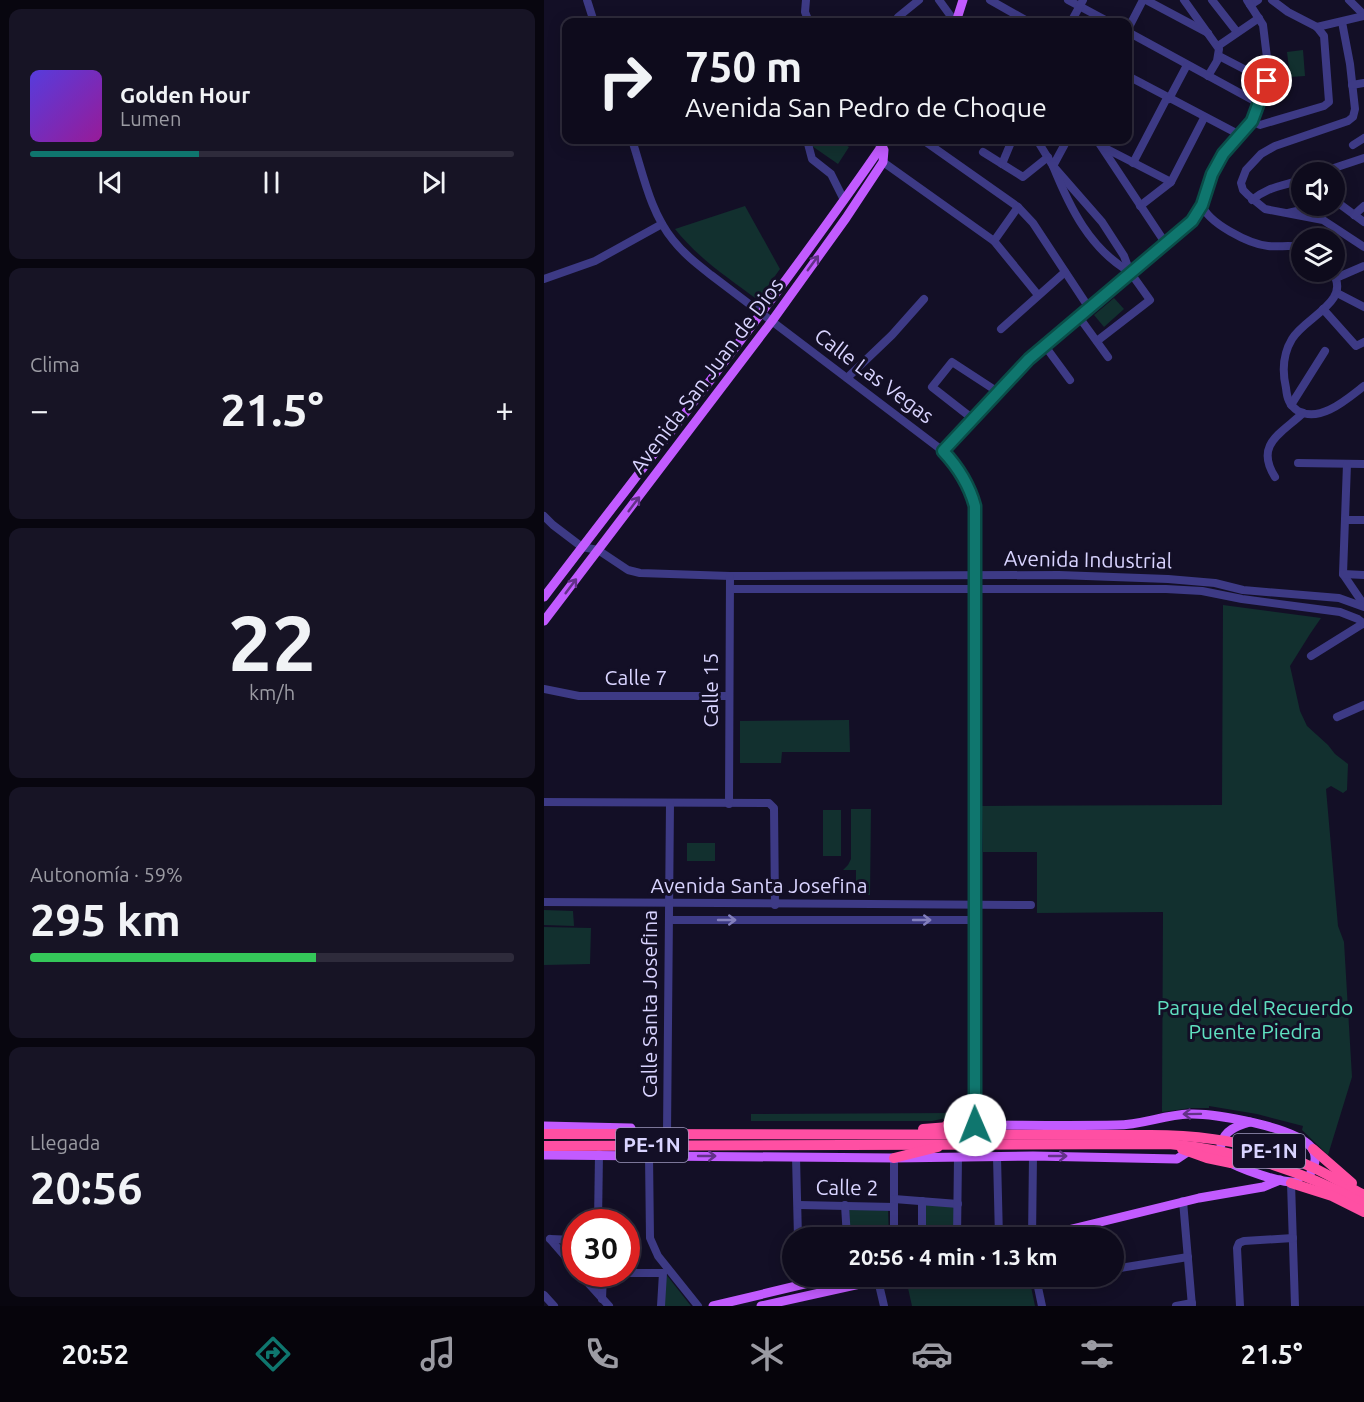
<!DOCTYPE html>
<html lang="es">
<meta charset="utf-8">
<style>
:root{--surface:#0e0b1c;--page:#171425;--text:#f1f3f6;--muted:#9b9ba3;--line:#2e2b3b;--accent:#0f766e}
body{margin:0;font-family:Ubuntu,sans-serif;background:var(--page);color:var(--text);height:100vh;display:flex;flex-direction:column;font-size:22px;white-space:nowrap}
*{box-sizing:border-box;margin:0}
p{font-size:20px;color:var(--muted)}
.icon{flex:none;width:33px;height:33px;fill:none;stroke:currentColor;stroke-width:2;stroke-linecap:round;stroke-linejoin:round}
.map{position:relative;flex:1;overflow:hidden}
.panel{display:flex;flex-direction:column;gap:9px;padding:9px;background:#08060f;width:544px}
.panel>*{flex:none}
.banner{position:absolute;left:18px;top:18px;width:570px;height:126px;border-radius:12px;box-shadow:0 3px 15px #0003,0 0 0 2px var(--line);background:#0e0b1c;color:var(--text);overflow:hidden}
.controls{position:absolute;left:747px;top:162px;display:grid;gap:12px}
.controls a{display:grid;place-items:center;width:54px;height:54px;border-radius:50%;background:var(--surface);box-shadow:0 3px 15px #0003,0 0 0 2px var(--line);font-size:30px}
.speed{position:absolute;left:18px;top:1209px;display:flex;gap:12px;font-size:30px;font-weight:700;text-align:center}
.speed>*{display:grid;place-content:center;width:78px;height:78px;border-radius:50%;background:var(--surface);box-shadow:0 3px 15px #0003,0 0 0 2px var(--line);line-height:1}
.speed .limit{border:9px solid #d22;background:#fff;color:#111}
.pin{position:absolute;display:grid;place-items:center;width:51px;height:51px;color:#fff;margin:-26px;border:3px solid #fff;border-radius:50%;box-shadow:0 2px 6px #0007}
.me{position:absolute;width:66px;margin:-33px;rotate:359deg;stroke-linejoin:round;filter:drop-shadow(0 0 4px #0008)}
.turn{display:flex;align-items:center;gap:21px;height:126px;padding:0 24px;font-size:27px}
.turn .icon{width:78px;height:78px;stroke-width:2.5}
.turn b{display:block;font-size:42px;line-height:51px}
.big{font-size:45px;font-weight:700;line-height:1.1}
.panel .tile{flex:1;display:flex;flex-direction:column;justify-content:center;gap:9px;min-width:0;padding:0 21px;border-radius:12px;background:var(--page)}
.panel .dial{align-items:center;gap:0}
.dial b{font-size:78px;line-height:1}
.song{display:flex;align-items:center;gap:18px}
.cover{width:72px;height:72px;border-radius:9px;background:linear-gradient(135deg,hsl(250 70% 55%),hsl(300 70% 35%))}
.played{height:6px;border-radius:3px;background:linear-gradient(90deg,var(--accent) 35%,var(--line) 35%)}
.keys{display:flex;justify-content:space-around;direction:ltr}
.heat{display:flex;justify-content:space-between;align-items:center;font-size:33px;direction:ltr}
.charge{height:9px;border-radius:4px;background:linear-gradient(90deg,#34c759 59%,var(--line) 0)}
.trip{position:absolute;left:238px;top:1227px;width:342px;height:60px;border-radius:30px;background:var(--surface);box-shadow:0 3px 15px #0003,0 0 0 2px var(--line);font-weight:700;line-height:60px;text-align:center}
.tab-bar{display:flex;height:96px;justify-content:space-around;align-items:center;background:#06040b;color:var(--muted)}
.tab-bar .icon{width:42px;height:42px}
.tab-bar .current{color:var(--accent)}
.tab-bar b{font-size:27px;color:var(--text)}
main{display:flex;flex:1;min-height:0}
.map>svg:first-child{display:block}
</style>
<main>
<section class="panel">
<div class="tile">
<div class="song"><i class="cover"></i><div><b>Golden Hour</b><p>Lumen</p></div></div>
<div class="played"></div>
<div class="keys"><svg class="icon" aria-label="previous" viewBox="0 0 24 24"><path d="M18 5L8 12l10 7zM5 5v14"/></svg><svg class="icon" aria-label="pause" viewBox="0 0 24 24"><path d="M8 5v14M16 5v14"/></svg><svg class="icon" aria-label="next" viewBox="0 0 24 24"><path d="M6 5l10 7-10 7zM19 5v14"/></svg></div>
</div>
<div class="tile"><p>Clima</p>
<div class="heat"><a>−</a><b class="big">21.5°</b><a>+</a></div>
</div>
<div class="tile dial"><b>22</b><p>km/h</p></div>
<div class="tile"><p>Autonomía · 59%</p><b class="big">295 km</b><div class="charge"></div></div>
<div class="tile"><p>Llegada</p><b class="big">20:56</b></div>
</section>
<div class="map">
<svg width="820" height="1306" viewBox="0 0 820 1306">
<rect width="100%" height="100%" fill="#130f26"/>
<g fill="#12302f">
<polygon points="759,50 761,76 746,77 743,52"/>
<polygon points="272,140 293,140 305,147 294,164 268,146"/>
<path d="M201 206 236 269 214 300C184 278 154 258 131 229Z"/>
<polygon points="570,298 580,309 560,327 550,315"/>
<polygon points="679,605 777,618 766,634 746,666 756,711 763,726 784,745 791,754 804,764 803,790 799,793 787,786 782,789 794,926 800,942 808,1077 784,1155 758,1130 759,1126 713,1114 665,1106 665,1108 647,1108 618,1112 619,912 493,913 493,852 439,852 438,806 678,805"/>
<polygon points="305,720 306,752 238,752 237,763 196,763 196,721"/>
<polygon points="307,809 327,809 326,895 312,895 312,870 299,870 304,865 307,859"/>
<rect x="279" y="810" width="18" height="46"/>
<rect x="143" y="843" width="28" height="18"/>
<polygon points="0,910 29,911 30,926 0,925"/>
<polygon points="0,927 47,928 46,964 0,965"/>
<polygon points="410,1113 402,1118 388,1121 207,1121 207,1114"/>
<polygon points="377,1199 413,1201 413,1237 377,1237"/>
<polygon points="305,1209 344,1209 345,1237 306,1237"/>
<polygon points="121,1273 147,1306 119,1306"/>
<polygon points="369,1277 372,1289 421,1277 485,1277 491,1306 368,1306 362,1279"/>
</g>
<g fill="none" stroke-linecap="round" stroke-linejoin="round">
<g stroke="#3d3a85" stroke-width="8">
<polyline points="43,0 50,22"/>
<polyline points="262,0 261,12 265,22"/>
<polyline points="395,0 411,22"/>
<polyline points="446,0 485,22"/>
<polyline points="524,0 565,22"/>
<polyline points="602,0 664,33"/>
<polyline points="640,0 675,49 673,61 664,76"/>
<polyline points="668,0 693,32"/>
<polyline points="805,0 820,15"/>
<polyline points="706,5 714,0"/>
<polyline points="354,17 375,0"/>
<polyline points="527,22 539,0"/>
<polyline points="798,22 806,64 811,109 809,117 804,121 731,146 717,154 702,170 697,183 699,190 704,195 721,209 779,220 820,247"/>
<polyline points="773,27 820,16"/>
<polyline points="584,29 599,0"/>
<polyline points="584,32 716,104"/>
<polyline points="674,46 715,18"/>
<polyline points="675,56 723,81"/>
<polyline points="584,76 696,135"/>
<polyline points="808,85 820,83"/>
<polyline points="625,99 643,65"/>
<polyline points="708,121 716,125 780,106 785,102 780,36 773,27 744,12 728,0"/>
<path d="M88 140C99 173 106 212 129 240 140 254 153 264 167 275L399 451C438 494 431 523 431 576V1125"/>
<polyline points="263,140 268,159 287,174 300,200"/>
<polyline points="329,140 338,146"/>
<polyline points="379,140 474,207 489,223 545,308"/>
<polyline points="493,140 509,166 558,222 580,256 586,272 606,300 553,341"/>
<path d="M523 140 509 166C526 208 546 249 586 272"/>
<polyline points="553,140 622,244"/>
<polyline points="809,145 820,138"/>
<polyline points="559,147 627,182"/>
<polyline points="439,152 479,177 504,157"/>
<polyline points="339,162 450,241 494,295"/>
<polyline points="589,163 623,98"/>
<polyline points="458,164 468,140"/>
<polyline points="778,172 820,158"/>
<path d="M708 200C725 186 738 187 758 179"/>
<polyline points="790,204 797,205 820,222"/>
<path d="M658 205C664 223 705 244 724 246 736 247 746 245 758 247"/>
<polyline points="596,206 627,182 660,118"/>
<polyline points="744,213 775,206"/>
<polyline points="810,215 820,206"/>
<polyline points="450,241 474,207"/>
<path d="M788 272C809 301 761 317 748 339 739 354 738 371 742 388 743 398 745 405 754 411 777 423 803 399 820 386"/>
<polyline points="792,278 820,266"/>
<polyline points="0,279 51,261 118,224"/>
<polyline points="793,293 820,307"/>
<polyline points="779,309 812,346 820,342"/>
<polyline points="535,317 564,357"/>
<polyline points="457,329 521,272"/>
<polyline points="501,346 526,380"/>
<polyline points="303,378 348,335 380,299"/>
<polyline points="747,405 781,351"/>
<polyline points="429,419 388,387 408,362 454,392"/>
<polyline points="399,451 485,359 586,272 641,228 652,214 661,196 668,174 673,165 679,154 708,121 723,81 724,66 719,25 703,0"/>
<polyline points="754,463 820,464"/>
<polyline points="803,464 799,574 820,605"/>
<path d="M731 477C710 444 738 433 759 413"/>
<polyline points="0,516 9,525 38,547 54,550 84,570 96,573 186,576 515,575 624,579 671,583 699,590 795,598 820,607"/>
<polyline points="801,520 820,520"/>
<polyline points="799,574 820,575"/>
<polyline points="186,589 622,589 658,591 698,599 796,612 814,619 820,624"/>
<polyline points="767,656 820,623"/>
<polyline points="0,689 35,696 185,696"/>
<polyline points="793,717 820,705"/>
<polyline points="0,802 225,803 230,808 231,905"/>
<polyline points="185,804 186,576"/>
<polyline points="0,902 487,905"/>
<polyline points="125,920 431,920"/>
<polyline points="123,1134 126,803"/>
<polyline points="105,1155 106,1238 114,1256 154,1306"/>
<polyline points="252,1157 254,1238"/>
<polyline points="453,1157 455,1238"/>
<polyline points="350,1158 350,1238"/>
<polyline points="747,1183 751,1306"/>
<polyline points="350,1199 414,1204"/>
<polyline points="639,1201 648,1306"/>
<polyline points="255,1205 350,1207"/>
<polyline points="301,1205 303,1238"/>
<polyline points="54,1222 55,1154"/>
<polyline points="378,1238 378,1201"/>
<polyline points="413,1238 414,1157"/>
<polyline points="488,1238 489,1156"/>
<polyline points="6,1239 32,1269"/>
<polyline points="6,1239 32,1240"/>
<polyline points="570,1269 644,1257"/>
<polyline points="82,1273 119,1273 117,1306"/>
<polyline points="36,1274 65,1306"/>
<polyline points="333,1276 340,1306"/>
<polyline points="492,1278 498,1306"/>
<polyline points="493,1281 523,1276"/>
<polyline points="0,1295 10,1306"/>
<polyline points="58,1299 59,1274"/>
<polyline points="632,1306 648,1303"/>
<polyline points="696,1306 693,1248 695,1243 700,1241 749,1238"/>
</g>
<g stroke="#c25bff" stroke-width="9">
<polyline points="412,22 419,0"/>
<path d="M0 597C115 446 234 297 342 140"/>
<polyline points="0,621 228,321 302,218 339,162 340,150 338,146"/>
<path d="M431 1125C478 1125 526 1126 573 1125 597 1125 620 1115 645 1114 671 1113 750 1127 767 1147 773 1154 772 1164 767 1172"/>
<polyline points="0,1126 87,1128"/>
<path d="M677 1145C680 1130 693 1126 706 1122"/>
<polyline points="0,1155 350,1158 489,1156 633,1159 645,1151"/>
<path d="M682 1160C695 1169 739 1184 754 1182"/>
<polyline points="491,1238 655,1198 719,1187 736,1180"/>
<polyline points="169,1306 294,1276"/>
<polyline points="217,1306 352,1276"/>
</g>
<g stroke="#ff4fa3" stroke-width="10">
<path d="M403 1125C418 1119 427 1111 430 1095"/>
<polyline points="379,1129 431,1125"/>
<path d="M0 1134 607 1135C664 1135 719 1144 770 1168 787 1176 803 1186 820 1195"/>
<path d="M0 1146 625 1144C695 1150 759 1171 820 1204"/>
<polyline points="638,1149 663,1158 687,1163"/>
<polyline points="769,1149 808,1183"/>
<polyline points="350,1158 394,1147"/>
<polyline points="747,1183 788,1196 820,1212"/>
</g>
</g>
<defs><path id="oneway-shaft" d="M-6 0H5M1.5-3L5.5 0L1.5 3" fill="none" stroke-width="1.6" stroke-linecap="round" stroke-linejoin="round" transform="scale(1.5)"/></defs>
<g stroke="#623188">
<use href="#oneway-shaft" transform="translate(269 263) rotate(-54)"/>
<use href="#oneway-shaft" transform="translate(90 504) rotate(-53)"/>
<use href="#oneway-shaft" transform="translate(27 586) rotate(-53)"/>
<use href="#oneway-shaft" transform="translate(648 1114) rotate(179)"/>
<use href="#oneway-shaft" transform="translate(163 1156)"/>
<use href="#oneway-shaft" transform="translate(514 1156)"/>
</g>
<g stroke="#837fbc">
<use href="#oneway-shaft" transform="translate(183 920)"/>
<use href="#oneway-shaft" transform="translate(378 920)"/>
</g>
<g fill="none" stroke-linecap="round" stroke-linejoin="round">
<defs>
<path id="route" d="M431 1125V506C425 484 415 468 399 451L485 359 648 221 658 205 668 174 679 154 708 121 723 81"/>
</defs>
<use href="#route" stroke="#0a4d48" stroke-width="15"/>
<use href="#route" stroke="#0f766e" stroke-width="10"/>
</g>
<g text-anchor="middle" stroke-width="6" stroke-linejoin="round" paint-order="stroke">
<g fill="#130f26" stroke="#9e99be" stroke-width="1.5">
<rect x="72" y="1128" width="72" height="34" rx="4.5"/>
<rect x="689" y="1134" width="72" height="34" rx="4.5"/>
</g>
<g font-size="20" font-weight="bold" fill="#d9d4ff">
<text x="108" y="1152">PE-1N</text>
<text x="725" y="1158">PE-1N</text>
</g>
<g font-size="21" fill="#d9d4ff" stroke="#130f26">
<text transform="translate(163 376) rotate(-53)" y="7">Avenida San Juan de Dios</text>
<text transform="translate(330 376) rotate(37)" y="7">Calle Las Vegas</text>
<text transform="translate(544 560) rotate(1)" y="7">Avenida Industrial</text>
<text x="92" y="685">Calle 7</text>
<text transform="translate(167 690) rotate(-90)" y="7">Calle 15</text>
<text x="215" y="893">Avenida Santa Josefina</text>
<text transform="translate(106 1004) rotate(-90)" y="7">Calle Santa Josefina</text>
<text transform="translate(303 1188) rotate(1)" y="7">Calle 2</text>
</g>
<g font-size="21" fill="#5fe0c0" stroke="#130f26">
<text x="711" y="1015">Parque del Recuerdo<tspan x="711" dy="24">Puente Piedra</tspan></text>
</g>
</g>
</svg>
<div class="controls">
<a><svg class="icon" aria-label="sound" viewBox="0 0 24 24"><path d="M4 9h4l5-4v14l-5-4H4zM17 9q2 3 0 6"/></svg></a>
<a><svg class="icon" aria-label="layers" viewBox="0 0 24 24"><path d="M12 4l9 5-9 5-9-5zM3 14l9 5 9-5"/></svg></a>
</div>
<div class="speed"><div class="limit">30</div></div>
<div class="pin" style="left:723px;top:81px;background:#d93025"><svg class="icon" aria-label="arrive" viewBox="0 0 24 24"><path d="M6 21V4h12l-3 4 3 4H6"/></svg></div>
<svg class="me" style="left:431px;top:1125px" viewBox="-20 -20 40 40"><circle r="19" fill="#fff"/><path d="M0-13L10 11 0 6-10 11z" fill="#0f766e"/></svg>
<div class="trip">20:56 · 4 min · 1.3 km</div>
<div class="banner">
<div class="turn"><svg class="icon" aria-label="right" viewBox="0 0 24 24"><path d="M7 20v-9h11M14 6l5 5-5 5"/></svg><div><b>750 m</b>Avenida San Pedro de Choque</div></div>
</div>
</div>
</main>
<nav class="tab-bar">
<b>20:52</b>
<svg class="icon current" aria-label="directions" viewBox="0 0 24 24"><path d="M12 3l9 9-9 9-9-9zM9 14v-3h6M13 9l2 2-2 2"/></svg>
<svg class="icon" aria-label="music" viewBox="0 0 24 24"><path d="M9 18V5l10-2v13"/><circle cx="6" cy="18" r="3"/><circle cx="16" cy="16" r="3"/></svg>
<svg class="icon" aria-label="phone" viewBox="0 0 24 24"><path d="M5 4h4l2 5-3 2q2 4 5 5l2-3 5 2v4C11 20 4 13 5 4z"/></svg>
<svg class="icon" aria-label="climate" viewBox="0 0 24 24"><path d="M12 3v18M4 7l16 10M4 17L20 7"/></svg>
<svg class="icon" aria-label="car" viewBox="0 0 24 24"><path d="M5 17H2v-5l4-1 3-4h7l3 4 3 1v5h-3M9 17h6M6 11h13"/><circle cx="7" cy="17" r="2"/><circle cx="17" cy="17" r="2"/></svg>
<svg class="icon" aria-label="filters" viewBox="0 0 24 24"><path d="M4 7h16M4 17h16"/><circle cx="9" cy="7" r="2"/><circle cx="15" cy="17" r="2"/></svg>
<b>21.5°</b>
</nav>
